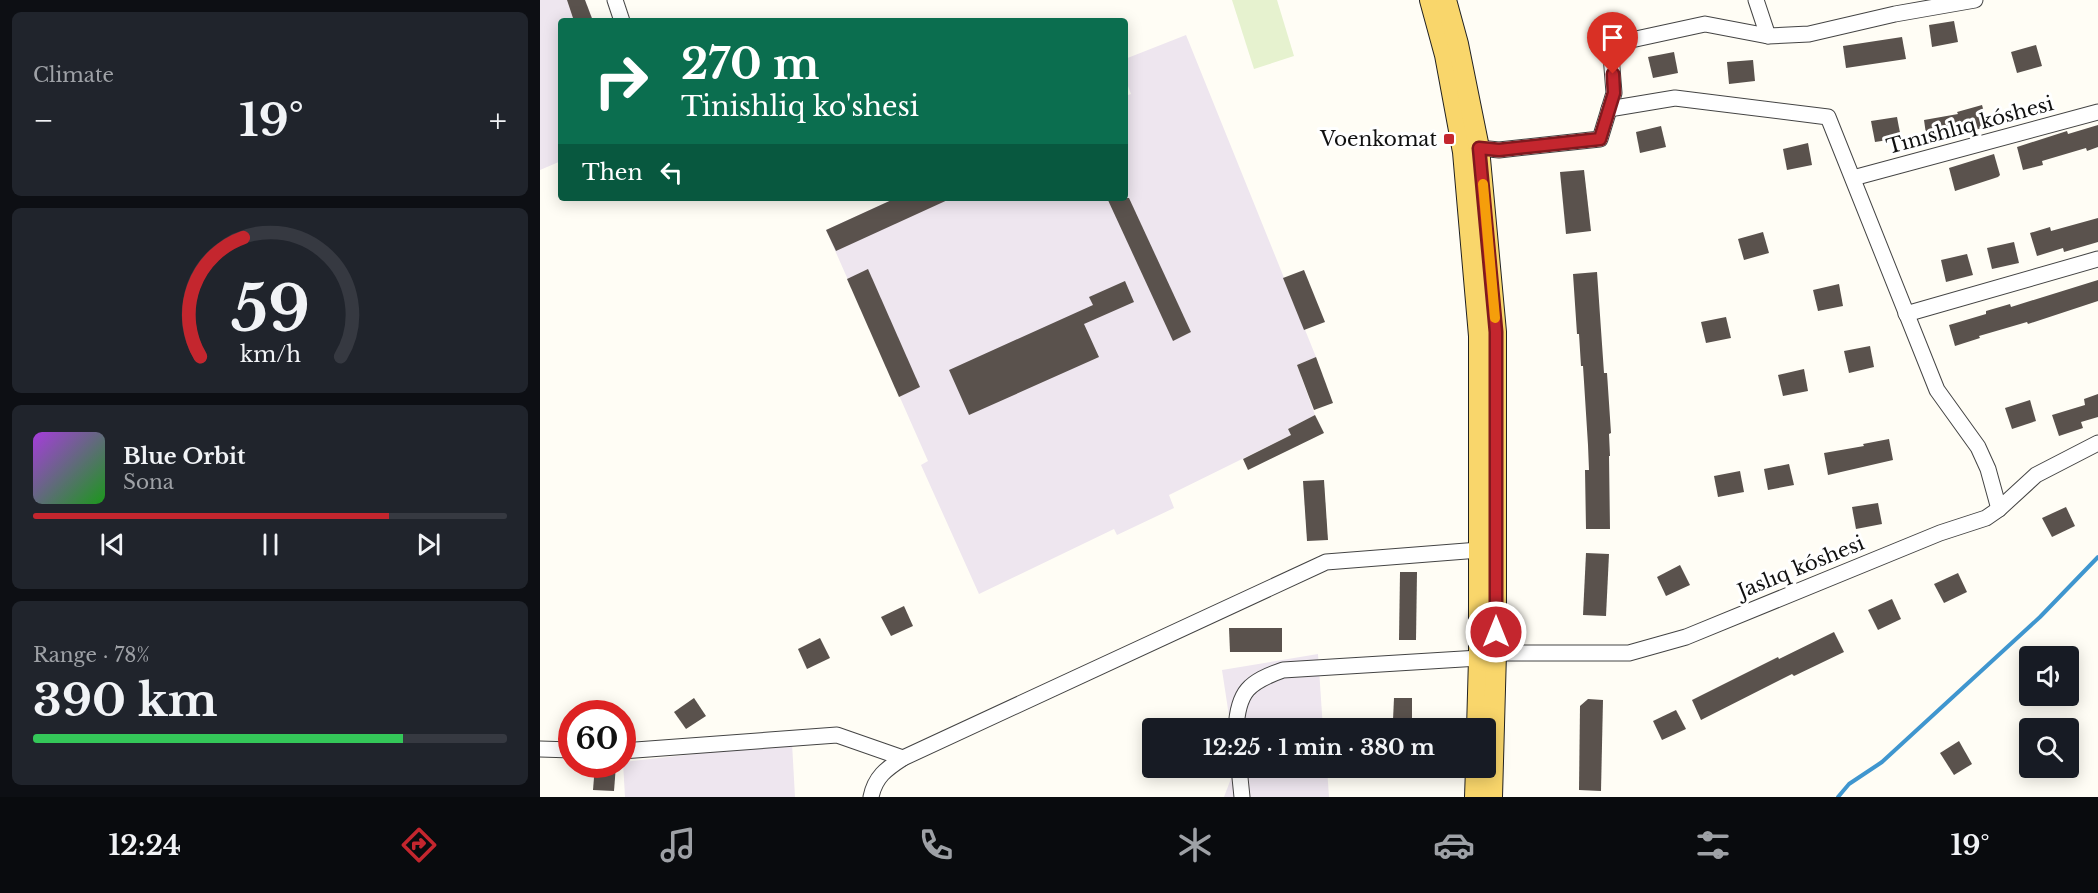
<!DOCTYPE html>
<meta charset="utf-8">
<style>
:root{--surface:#171b24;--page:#20242c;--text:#f1f3f6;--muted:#9ea1a6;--line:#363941;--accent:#c4262e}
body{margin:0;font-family:"Libre Baskerville",serif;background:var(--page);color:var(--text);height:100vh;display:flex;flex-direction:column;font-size:22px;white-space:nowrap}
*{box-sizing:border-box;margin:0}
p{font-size:20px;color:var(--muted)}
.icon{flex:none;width:33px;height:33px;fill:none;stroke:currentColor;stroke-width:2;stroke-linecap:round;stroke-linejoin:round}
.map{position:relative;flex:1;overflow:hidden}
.side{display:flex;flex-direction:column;gap:12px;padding:12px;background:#0d0f14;width:540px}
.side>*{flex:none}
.hud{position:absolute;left:18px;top:18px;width:570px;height:183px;border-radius:6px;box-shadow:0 3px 15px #0003;background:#0b6e4f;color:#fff;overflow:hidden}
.tools{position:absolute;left:1479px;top:646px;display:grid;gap:12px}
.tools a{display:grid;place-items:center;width:60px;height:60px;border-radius:6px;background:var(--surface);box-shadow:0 3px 15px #0003;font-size:30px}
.speed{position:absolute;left:18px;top:700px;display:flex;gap:12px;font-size:30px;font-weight:700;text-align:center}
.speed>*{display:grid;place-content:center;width:78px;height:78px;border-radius:50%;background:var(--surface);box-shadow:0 3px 15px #0003;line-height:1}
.speed .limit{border:9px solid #d22;background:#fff;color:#111}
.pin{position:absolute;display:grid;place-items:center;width:51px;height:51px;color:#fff;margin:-62px -26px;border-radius:50% 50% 50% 0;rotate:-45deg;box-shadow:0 0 6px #0007}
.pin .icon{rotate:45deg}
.me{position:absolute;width:66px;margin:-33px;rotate:0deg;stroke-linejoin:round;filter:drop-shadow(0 0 4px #0008)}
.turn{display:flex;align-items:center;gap:21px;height:126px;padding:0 24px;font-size:27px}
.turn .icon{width:78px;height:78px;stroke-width:2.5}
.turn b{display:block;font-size:42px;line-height:51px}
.then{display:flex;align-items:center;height:57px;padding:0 24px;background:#0003;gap:12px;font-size:22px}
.big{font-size:45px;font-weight:700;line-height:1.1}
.side .tile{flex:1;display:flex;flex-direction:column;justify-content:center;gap:9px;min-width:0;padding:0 21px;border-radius:9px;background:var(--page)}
.side .dial{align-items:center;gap:0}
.dial svg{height:156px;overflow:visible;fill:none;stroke:var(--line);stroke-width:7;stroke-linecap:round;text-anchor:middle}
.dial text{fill:var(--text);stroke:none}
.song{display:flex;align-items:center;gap:18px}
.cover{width:72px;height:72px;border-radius:9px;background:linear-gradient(135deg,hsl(280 70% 55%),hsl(120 70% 35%))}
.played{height:6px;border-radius:3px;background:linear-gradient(90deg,var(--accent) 75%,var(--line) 75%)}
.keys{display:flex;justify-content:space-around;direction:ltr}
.heat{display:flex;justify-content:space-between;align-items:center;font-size:33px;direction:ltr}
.charge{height:9px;border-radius:4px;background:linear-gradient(90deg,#34c759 78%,var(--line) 0)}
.trip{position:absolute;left:602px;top:718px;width:354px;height:60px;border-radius:6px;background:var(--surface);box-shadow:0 3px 15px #0003;font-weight:700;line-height:60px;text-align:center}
.dock{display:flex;height:96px;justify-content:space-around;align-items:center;background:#090b0e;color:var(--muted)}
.dock .icon{width:42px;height:42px}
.dock .on{color:var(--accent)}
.dock b{font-size:27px;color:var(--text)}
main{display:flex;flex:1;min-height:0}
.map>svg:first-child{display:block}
</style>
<main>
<section class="side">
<div class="tile"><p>Climate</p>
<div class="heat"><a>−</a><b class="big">19°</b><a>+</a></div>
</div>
<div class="tile dial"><svg viewBox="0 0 100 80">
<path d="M14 69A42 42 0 1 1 86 69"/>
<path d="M14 69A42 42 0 0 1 36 8" stroke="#c4262e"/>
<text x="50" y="56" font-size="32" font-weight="700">59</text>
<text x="50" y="72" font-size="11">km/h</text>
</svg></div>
<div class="tile">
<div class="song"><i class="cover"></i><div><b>Blue Orbit</b><p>Sona</p></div></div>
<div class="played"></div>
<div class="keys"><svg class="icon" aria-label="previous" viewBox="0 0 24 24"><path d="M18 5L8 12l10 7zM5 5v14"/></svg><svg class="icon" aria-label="pause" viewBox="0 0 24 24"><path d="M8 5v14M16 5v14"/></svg><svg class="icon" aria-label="next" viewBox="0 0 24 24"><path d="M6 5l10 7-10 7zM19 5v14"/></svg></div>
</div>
<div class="tile"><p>Range · 78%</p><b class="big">390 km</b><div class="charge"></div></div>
</section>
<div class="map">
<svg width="1558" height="797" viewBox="0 0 1558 797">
<rect width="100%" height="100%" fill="#fffdf5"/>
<g fill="#eee6ef">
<polygon points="0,0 45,0 53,21 21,21 21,161 0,170"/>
<polygon points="646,35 776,357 757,365 775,415 748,429 751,435 629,495 634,508 577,535 574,529 439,594 381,465 388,461 286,230 356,198 585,198 585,96 591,94 585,78 585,59"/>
<polygon points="778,654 783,729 691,729 682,670"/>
<polygon points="252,743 255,797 85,797 83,762"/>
<polygon points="695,768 787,768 789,797 684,797"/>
</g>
<polygon fill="#e6f2cf" points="692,0 737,0 754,56 714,69"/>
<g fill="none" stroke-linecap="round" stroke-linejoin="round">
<polyline stroke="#3f96cf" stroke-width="4" points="1298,797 1309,784 1342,762 1500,617 1558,557"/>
</g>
<g fill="#5a524d">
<polygon points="27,0 45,0 53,21 34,21"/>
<polygon points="1414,21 1418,42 1392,47 1389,25"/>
<polygon points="1362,37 1366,59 1306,68 1303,46"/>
<polygon points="1496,45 1502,66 1477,73 1471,52"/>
<polygon points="1134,52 1138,73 1113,78 1108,57"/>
<polygon points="1213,60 1215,81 1189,84 1187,62"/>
<polygon points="1442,105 1448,126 1413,137 1387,141 1384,120 1418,114 1417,112"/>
<polygon points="1357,117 1361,138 1335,142 1331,121"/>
<polygon points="1558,125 1558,147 1547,151 1546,148 1502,161 1503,165 1483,170 1477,147 1527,131 1528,134"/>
<polygon points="1121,126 1126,147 1100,153 1096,132"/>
<polygon points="1268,143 1272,165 1247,170 1243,149"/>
<polygon points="1454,154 1460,175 1458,177 1415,191 1409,168"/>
<polygon points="1044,170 1051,231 1026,234 1020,172"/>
<polygon points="356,198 412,198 296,251 286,230"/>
<polygon points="567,198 589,198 651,332 633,341"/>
<polygon points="1558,218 1558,242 1524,252 1523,248 1497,256 1490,233 1510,227 1511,231"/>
<polygon points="1223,232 1229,253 1204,260 1198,239"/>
<polygon points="1474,242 1479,263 1452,269 1447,248"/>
<polygon points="1427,254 1433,275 1406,282 1401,260"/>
<polygon points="328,269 380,387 359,397 307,279"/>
<polygon points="764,270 785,322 764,330 743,278"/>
<polygon points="1057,272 1064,373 1067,373 1071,433 1069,434 1070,456 1069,456 1070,529 1046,529 1045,470 1049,470 1048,445 1043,366 1041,366 1039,334 1037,334 1033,274"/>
<polygon points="1558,280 1558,301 1488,324 1487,322 1439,336 1440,338 1415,346 1409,325 1446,314 1446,311 1470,304 1471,307"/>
<polygon points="585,281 594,302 544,324 559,357 429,415 409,370 553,305 549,297"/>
<polygon points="1299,284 1303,306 1278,311 1273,290"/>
<polygon points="1186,317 1191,338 1166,343 1161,322"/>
<polygon points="1330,346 1334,367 1309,373 1304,351"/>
<polygon points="776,357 793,403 774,410 757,365"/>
<polygon points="1264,369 1268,391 1243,396 1238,375"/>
<polygon points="1558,394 1558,417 1541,422 1543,428 1519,436 1512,415 1545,405 1544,399"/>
<polygon points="1490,400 1496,421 1472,429 1465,408"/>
<polygon points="775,415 784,433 708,470 703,459 751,435 748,429"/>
<polygon points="1349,439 1353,460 1288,475 1284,453 1324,446 1323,444"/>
<polygon points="1249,464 1254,485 1228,490 1224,469"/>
<polygon points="1200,471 1204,492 1178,497 1174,476"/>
<polygon points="784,480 788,540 767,541 763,481"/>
<polygon points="1338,503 1342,524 1316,529 1312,507"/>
<polygon points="1526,507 1535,526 1512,537 1502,518"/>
<polygon points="1046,553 1069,554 1066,616 1043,615"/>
<polygon points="1140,565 1150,585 1126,596 1117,577"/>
<polygon points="860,572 877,572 876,640 859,640"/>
<polygon points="1418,573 1427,592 1404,603 1394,584"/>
<polygon points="1352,599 1361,619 1338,630 1328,610"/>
<polygon points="364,606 373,626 351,636 341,617"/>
<polygon points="689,628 742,628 742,652 690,652"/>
<polygon points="1294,632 1304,652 1254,676 1252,674 1161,720 1152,700 1238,657 1239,659"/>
<polygon points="280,638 290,658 267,669 258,649"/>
<polygon points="154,698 166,716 146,729 134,712"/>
<polygon points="854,698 872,698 872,721 853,720"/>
<polygon points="1048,699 1063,700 1061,791 1039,790 1040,706"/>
<polygon points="1136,710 1146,729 1122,740 1113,721"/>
<polygon points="1419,741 1432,764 1414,775 1400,753"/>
<polygon points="55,765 76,765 74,791 53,790"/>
</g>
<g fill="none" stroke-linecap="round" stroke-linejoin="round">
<defs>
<g id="minor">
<polyline points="75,0 82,21"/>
<polyline points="1216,0 1228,36"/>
<polyline points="1069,109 1135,98 1288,117 1397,390 1438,447 1448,469 1459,509"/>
<polyline points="939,148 959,150 1060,139 1074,93 1071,55 1082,42 1165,24 1228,36 1269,34 1355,14 1435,0"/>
<polyline points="1313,178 1558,112"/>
<polyline points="1366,314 1558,259"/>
<polyline points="956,653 1089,653 1146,637 1400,533 1446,518 1459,509 1496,475 1558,443"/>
<path d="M696 729C698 691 709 682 743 670L939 658"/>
<polyline points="0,749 32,750"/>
<polyline points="82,751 297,735 363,758"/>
<polyline points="699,768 702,797"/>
<path d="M331 797C335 777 346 769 363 758L786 562 939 550"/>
</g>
<g id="major">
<polyline points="890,0 905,55 923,152 939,336 939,658 937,729"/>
<polyline points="906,0 918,44 939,148 956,332 956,653 952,797"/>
<polyline points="935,797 936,768"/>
</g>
</defs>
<use href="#minor" stroke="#444" stroke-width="17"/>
<use href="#major" stroke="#222" stroke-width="22"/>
<use href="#minor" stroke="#fff" stroke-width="15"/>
<use href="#major" stroke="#f9d66b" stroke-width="20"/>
</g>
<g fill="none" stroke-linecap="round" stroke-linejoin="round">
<defs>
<polyline id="route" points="956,632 956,332 939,148 959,150 1060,139 1074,93 1073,74"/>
</defs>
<use href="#route" stroke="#7f191e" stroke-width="15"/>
<use href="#route" stroke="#c4262e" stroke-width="10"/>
<polyline stroke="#f59e0b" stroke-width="10" points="943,184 955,318"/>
</g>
<rect fill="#c4262e" stroke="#fff" stroke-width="2" x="903" y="133" width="12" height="12" rx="3"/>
<g text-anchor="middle" stroke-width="6" stroke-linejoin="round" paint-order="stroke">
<g font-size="20" fill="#111" stroke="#fff">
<text transform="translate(1430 125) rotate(-15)" y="7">Tınıshlıq kóshesi</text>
<text transform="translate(1261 567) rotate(-22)" y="7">Jaslıq kóshesi</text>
</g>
<g font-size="20" fill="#111" stroke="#fff" text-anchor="end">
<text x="897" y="146">Voenkomat</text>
</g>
</g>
</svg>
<div class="tools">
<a><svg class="icon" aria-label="sound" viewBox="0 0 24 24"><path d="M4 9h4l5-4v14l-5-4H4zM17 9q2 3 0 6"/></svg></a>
<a><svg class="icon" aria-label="search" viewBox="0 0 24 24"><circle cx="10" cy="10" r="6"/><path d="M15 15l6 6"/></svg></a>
</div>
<div class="speed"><div class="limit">60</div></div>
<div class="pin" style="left:1073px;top:74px;background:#d93025"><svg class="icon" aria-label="arrive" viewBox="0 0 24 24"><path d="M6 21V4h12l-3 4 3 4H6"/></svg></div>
<svg class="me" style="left:956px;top:632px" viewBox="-20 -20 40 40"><circle r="17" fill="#c4262e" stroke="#fff" stroke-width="3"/><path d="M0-11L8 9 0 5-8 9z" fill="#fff"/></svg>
<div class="trip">12:25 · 1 min · 380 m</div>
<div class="hud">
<div class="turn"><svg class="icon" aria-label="right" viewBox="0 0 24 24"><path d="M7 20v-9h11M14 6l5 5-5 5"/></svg><div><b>270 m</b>Tinishliq ko'shesi</div></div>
<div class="then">Then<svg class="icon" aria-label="left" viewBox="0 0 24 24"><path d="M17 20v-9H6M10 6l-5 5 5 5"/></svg></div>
</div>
</div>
</main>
<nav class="dock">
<b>12:24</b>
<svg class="icon on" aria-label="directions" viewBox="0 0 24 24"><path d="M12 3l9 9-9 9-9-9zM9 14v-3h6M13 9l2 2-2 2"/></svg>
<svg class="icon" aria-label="music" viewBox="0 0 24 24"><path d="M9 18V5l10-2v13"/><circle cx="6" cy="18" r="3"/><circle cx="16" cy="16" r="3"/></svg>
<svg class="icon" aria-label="phone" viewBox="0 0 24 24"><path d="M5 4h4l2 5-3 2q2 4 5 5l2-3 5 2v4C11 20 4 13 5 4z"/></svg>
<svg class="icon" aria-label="climate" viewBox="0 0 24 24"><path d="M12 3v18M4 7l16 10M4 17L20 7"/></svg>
<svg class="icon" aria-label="car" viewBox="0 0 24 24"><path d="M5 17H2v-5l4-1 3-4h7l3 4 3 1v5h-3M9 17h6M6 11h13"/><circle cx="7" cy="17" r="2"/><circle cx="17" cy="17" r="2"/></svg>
<svg class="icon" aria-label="filters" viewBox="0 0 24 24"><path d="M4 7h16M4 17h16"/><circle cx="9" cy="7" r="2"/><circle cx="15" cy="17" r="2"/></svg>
<b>19°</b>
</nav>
